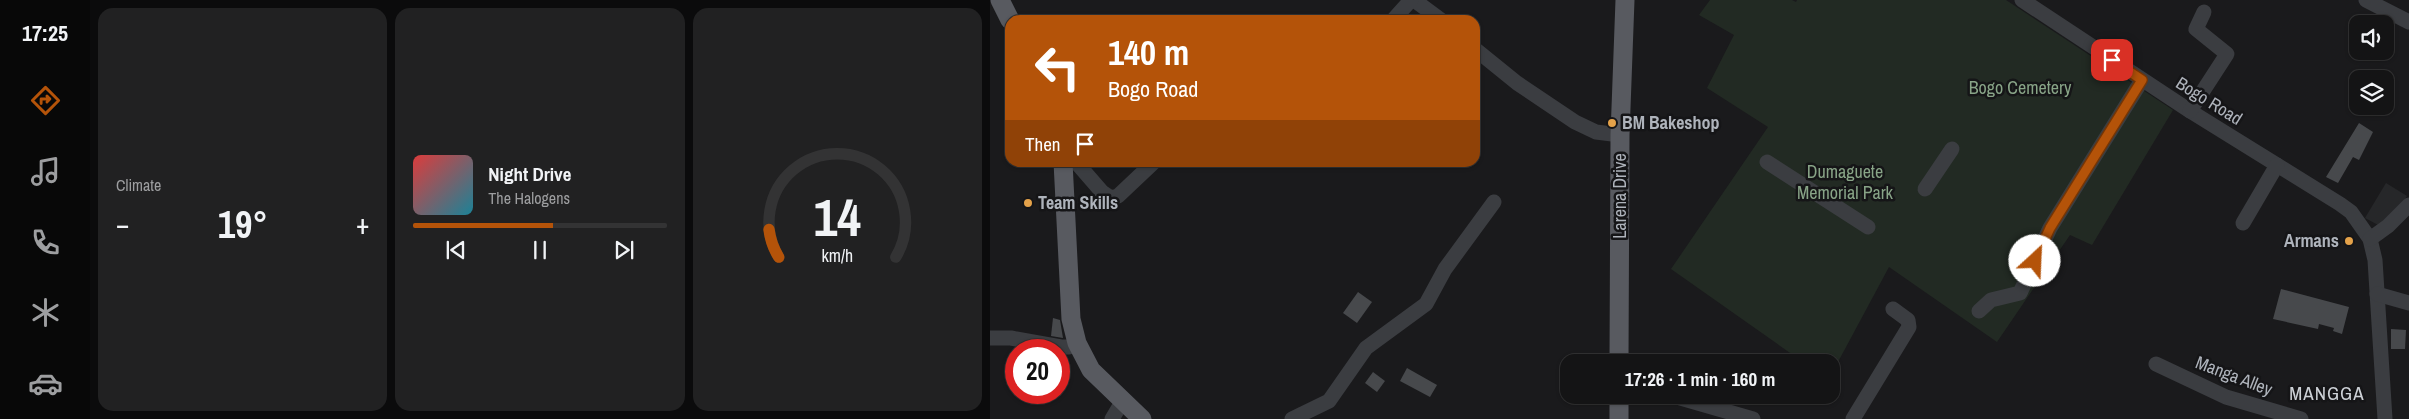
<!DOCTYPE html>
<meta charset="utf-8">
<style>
:root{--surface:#141415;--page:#212122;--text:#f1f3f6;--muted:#9d9ea0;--line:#333334;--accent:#b45309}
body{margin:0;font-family:"Archivo Narrow",sans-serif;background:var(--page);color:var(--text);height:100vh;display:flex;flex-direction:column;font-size:19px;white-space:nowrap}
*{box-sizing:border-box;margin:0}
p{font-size:16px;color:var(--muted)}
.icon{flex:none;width:28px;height:28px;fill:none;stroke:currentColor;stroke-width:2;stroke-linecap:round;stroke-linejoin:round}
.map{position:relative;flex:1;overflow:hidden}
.drawer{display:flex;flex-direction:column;gap:8px;padding:8px;background:#0b0b0c;width:900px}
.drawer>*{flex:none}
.top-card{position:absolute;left:15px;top:15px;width:475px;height:152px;border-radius:15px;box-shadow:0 1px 4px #0004,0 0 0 1px var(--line);background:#b45309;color:#fff;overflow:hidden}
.fabs{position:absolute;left:1359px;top:15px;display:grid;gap:10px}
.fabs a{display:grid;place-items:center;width:45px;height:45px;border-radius:10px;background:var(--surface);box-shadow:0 1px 4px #0004,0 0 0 1px var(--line);font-size:25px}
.speed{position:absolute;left:15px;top:339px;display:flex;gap:10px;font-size:25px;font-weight:700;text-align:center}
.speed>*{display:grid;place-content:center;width:65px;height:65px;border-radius:50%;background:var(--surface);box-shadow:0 1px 4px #0004,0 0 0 1px var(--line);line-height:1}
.speed .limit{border:8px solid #d22;background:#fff;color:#111}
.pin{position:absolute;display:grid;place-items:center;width:42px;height:42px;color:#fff;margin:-21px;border-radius:10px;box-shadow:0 2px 8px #0006}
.me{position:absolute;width:55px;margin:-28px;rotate:25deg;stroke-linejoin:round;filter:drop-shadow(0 0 4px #0008)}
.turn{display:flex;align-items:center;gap:18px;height:105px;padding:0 20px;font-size:22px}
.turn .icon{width:65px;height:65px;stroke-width:2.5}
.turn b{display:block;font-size:35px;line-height:42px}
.then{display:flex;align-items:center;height:48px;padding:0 20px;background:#0003;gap:10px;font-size:19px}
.big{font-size:38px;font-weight:700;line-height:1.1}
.drawer .card{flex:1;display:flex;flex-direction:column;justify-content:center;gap:8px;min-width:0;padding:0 18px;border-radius:15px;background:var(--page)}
.drawer .dial{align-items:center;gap:0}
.dial svg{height:130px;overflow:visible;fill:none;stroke:var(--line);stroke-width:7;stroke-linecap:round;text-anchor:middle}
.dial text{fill:var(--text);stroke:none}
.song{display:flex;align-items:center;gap:15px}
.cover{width:60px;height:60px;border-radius:8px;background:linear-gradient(135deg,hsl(0 70% 55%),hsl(190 70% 35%))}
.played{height:5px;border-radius:2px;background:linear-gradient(90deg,var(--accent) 55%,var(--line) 55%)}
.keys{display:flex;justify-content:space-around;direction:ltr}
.heat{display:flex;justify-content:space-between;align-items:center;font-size:28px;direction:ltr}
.drawer .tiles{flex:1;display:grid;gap:8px;grid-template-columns:repeat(3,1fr)}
.trip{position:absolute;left:570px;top:354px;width:280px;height:50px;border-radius:15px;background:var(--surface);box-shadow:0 1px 4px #0004,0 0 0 1px var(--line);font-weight:700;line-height:50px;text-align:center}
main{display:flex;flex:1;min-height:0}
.tab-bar{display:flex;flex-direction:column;width:90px;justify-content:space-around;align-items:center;background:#080808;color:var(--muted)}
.tab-bar .icon{width:35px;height:35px}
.tab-bar .selected{color:var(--accent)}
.tab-bar b{font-size:22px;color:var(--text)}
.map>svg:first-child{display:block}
</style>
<main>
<nav class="tab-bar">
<b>17:25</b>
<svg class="icon selected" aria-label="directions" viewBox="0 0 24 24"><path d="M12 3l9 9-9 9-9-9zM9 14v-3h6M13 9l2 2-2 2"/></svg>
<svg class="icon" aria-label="music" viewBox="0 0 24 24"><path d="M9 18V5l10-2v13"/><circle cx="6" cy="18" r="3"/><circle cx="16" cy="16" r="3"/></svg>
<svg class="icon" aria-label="phone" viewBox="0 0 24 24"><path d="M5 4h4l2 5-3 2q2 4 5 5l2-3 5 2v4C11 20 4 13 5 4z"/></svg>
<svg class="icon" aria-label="climate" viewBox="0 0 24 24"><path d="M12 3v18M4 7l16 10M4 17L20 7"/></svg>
<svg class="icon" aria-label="car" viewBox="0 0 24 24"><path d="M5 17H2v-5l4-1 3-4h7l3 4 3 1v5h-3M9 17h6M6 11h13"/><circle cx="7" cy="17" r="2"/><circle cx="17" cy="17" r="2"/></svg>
</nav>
<section class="drawer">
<div class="tiles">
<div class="card"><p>Climate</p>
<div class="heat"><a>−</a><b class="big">19°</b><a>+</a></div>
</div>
<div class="card">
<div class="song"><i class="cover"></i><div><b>Night Drive</b><p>The Halogens</p></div></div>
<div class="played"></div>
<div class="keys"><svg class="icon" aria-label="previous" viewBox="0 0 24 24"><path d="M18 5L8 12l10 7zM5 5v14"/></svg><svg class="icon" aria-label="pause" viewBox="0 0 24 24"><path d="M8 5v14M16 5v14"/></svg><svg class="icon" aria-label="next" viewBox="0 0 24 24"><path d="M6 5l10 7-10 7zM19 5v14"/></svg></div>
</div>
<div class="card dial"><svg viewBox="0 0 100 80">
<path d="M14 69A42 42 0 1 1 86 69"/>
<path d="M14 69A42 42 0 0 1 8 52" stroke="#b45309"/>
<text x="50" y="56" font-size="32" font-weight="700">14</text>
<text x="50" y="72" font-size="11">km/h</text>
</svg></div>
</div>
</section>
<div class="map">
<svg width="1419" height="419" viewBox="0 0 1419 419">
<rect width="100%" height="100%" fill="#1a1a1c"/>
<polygon fill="#262729" points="1396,183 1417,196 1401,219 1390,226 1375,218"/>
<polygon fill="#222a23" points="720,0 802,0 806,2 807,0 1016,0 1183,110 1102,245 1080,235 1007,342 899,267 841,375 841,362 813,362 681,269 778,127 717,88 744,35 709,15"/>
<g fill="#47494c">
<polygon points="1369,123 1383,132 1369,160 1363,157 1348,183 1336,177"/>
<polygon points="1291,289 1359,307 1352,334 1343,331 1344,328 1329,324 1328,329 1283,319"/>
<polygon points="368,292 382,302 367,323 353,313"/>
<polygon points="63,318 70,320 73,338 61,336"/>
<polygon points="1401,329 1416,330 1415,349 1401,349"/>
<polygon points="417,368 447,385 440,397 410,381"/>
<polygon points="383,372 395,381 387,392 375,383"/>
</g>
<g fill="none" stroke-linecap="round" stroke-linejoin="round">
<g stroke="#3b3d41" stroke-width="15">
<polyline points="424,0 451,20"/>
<polyline points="1032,0 1200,111 1350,204 1361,212 1380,239 1385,260 1395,419"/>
<polyline points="1376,0 1419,22"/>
<polyline points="403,20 421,0"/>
<polyline points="485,49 527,83 585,122 606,132 630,135"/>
<polyline points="1200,111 1237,54 1206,29 1214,12"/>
<polyline points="86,162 112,192 121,198 128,196 164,162"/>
<polyline points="777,162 878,227"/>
<polyline points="935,189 962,149"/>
<polyline points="1253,223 1287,165"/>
<polyline points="1380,239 1398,226 1419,205"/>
<polyline points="1387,294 1419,303"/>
<polyline points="989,311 1001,300 1030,293 1060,228 1152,80"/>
<polyline points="0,338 21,338 71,347 79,347 87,343"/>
<polyline points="1166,364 1236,397 1311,419"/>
<polyline points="680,395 763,419"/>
<polyline points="122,419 132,402"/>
<polyline points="302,419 339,401 376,348 436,304 455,269 504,202"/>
<polyline points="863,419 919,327 918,320 903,309"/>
</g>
<g stroke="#585a60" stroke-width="19">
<polyline points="10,0 20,20"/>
<polyline points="73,162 81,319 87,343 101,370 152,419"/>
<polyline points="629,362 630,135 635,0"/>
<polyline points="629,419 629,395"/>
</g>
</g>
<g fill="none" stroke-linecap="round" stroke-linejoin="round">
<defs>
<polyline id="route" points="1045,261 1060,228 1152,80 1122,60"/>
</defs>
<use href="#route" stroke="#753606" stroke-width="12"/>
<use href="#route" stroke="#b45309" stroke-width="9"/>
</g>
<g fill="#e4a24a" stroke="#151517" stroke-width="2">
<circle cx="622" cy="123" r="5"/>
<circle cx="38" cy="203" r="5"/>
<circle cx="1359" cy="241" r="5"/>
</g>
<g text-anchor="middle" stroke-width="5" stroke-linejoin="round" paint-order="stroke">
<g font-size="18" fill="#88a487" stroke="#151517">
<text x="1030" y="94">Bogo Cemetery</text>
<text x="855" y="178">Dumaguete<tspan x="855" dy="21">Memorial Park</tspan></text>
</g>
<g font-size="18" fill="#aeb3bb" stroke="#151517">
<text transform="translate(1219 101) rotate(32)" y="6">Bogo Road</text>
<text transform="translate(630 196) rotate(-90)" y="6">Larena Drive</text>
<text transform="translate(1244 376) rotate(21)" y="6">Manga Alley</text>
</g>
<g font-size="18" font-weight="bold" fill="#aeb3bb" stroke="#151517" text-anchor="start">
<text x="632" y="129">BM Bakeshop</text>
<text x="48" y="209">Team Skills</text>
<text x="1349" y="247" text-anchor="end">Armans</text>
</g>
<g font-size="19" letter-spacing="1" fill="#ced2d7" stroke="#151517">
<text x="1337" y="400">MANGGA</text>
</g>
</g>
</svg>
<div class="fabs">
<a><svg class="icon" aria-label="sound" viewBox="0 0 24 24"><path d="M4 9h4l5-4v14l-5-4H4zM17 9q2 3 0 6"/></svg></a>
<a><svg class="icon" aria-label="layers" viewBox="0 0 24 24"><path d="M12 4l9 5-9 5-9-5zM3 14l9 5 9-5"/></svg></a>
</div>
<div class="speed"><div class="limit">20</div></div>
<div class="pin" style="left:1122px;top:60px;background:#d93025"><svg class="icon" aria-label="arrive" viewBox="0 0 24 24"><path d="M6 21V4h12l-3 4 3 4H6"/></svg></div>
<svg class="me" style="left:1045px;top:261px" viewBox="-20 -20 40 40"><circle r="19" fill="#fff"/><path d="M0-13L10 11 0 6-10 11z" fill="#b45309"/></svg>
<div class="trip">17:26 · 1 min · 160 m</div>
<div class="top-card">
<div class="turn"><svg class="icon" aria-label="left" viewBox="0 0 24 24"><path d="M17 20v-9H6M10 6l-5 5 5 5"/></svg><div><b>140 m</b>Bogo Road</div></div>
<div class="then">Then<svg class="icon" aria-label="arrive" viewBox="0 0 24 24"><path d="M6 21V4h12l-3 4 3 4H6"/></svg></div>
</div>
</div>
</main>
